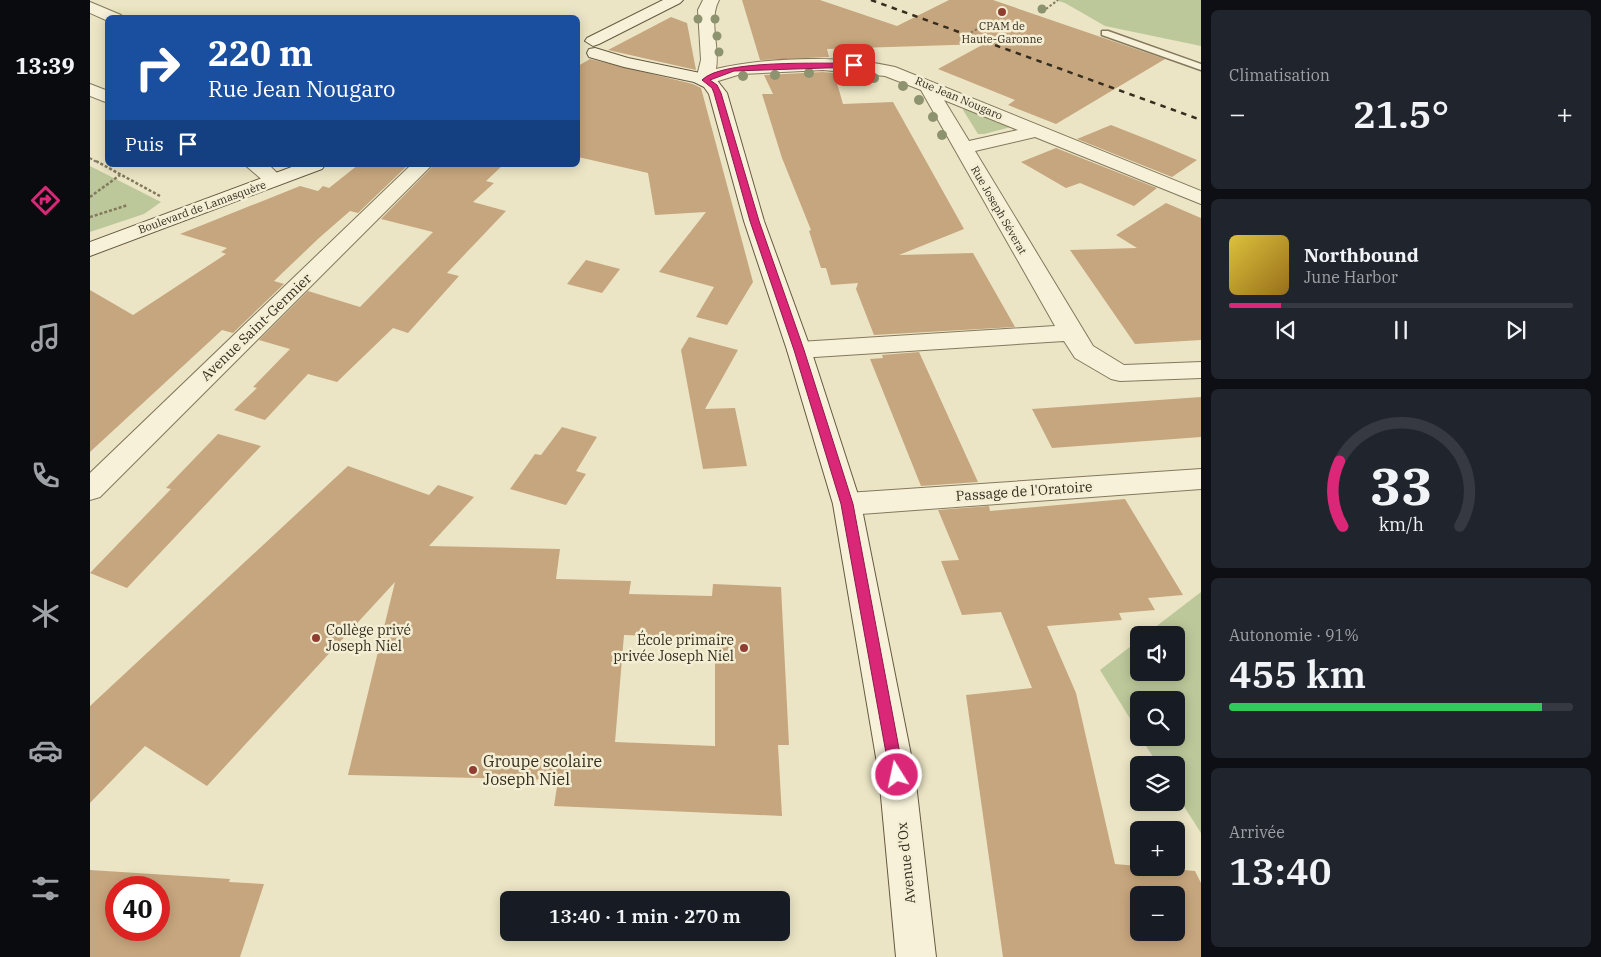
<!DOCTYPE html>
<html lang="fr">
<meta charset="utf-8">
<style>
:root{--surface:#171b24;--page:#20242c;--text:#f1f3f6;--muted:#9ea1a6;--line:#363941;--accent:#db2777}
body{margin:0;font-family:"IBM Plex Serif",serif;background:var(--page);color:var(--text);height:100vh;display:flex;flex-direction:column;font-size:19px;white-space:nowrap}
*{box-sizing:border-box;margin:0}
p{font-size:16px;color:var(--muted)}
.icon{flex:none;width:28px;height:28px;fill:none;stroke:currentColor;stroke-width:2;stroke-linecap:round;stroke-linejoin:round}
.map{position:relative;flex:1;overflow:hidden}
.details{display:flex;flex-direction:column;gap:10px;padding:10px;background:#0d0f14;width:400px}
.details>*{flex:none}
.guide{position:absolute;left:15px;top:15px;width:475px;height:152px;border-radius:8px;box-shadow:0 2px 12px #0003;background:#1a4fa0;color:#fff;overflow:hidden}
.tools{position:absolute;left:1040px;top:626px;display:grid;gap:10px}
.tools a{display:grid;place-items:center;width:55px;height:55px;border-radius:8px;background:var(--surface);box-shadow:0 2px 12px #0003;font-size:25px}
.speed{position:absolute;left:15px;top:876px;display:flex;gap:10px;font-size:25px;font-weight:700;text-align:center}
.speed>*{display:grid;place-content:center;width:65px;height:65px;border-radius:50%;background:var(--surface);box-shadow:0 2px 12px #0003;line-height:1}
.speed .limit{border:8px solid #d22;background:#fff;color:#111}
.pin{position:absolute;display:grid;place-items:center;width:42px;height:42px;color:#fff;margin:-21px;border-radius:10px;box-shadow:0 2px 8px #0006}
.me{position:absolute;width:55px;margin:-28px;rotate:350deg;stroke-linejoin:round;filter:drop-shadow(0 0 4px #0008)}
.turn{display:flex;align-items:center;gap:18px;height:105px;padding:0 20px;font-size:22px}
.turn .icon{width:65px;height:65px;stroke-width:2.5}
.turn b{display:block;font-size:35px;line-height:42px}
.then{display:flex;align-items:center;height:48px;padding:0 20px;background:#0003;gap:10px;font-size:19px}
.big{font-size:38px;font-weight:600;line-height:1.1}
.details .widget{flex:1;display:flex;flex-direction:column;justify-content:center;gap:8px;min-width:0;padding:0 18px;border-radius:8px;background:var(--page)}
.details .dial{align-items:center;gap:0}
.dial svg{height:130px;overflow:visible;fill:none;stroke:var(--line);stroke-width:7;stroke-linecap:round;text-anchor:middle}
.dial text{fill:var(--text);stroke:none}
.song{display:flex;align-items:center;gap:15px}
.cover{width:60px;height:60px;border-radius:8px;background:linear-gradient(135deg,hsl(50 70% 55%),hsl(40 70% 35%))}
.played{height:5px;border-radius:2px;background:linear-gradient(90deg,var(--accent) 15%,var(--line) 15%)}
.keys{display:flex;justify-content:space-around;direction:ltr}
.heat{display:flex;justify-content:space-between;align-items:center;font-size:28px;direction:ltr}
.charge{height:8px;border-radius:4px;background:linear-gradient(90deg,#34c759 91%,var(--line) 0)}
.trip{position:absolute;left:410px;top:891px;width:290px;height:50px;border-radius:8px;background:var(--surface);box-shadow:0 2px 12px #0003;font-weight:600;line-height:50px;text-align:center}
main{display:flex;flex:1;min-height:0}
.tabs{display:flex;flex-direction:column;width:90px;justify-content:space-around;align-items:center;background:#090b0e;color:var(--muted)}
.tabs .icon{width:35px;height:35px}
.tabs .selected{color:var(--accent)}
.tabs b{font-size:22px;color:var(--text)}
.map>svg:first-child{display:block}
</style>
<main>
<nav class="tabs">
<b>13:39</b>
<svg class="icon selected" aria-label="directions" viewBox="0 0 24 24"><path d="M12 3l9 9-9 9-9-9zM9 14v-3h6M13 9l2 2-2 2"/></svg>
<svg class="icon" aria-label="music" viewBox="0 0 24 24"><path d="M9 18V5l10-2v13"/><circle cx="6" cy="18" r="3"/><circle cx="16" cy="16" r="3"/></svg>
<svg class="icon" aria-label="phone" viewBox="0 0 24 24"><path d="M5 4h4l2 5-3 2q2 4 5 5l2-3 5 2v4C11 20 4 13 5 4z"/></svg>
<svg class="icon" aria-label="climate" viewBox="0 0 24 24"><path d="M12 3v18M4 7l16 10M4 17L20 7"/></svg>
<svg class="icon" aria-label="car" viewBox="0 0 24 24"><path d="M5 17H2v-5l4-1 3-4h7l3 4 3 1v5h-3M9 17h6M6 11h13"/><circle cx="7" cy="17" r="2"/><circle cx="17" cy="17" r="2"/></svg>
<svg class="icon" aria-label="filters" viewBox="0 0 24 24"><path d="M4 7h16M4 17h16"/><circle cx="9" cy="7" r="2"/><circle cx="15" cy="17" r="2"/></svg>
</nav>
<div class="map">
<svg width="1111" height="957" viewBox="0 0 1111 957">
<rect width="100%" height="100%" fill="#ebe5c5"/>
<g fill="#bcc89a">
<polygon points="965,0 1111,0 1111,46 1015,26 975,3"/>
<polygon points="875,108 921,127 894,134 888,134 873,110"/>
<polygon points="0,166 71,202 54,214 0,232"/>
<polygon points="1111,592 1111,833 1086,794 1086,765 1068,765 1051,738 1086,738 1086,700 1049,700 1049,733 1010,670 1049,640 1049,672 1086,672 1086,635 1055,635"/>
</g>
<g fill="#c6a67e" fill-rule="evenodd">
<polygon points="652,0 730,0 807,26 859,0 903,0 1075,59 966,124 918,105 925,100 848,69 894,44 737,49 739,57 670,60"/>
<polygon points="581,17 597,23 606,70 518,50"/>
<polygon points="500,59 603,84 611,88 663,282 637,325 606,317 624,287 569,272 616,212 565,215 558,173 488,157 488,66"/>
<polygon points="733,72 744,73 753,104 803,102 874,229 809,255 883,253 925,327 784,335 766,289 768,283 741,285 736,268 731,268 719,231 721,230 692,158 672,94 683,94 674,75"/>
<polygon points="1021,125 1064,142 1107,160 1082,177 987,139"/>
<polygon points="966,148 1067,188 1044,206 990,183 976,188 931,162"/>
<polygon points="268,165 318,165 268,213 260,211 229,238 184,281 194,284 143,333 132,330 0,452 0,290 43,315 136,254 131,252 137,248 90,234 210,186 228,191 233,186 239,188"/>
<polygon points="344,165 413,165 396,181 404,183 383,202 416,211 357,273 369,276 318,333 303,328 247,382 218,374 175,420 144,410 167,388 163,387 200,349 169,340 218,291 270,307 343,232 291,219"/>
<polygon points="1076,203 1111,218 1111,340 1045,344 980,250 1047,248 1026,235"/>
<polygon points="496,260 530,269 512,293 477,284"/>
<polygon points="599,337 648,350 615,409 645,408 657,466 613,469 591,350"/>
<polygon points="829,352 888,482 831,486 780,359 793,358 792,355"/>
<polygon points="1111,397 1111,437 962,448 942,409"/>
<polygon points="472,427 507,437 486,471 496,474 476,505 420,489 445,454 451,455"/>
<polygon points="128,434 171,446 37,588 0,573 81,489 76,488"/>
<path d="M258 466 339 495 348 485 384 497 339 546 470 549 466 579 541 581 539 594 622 596 623 584 691 587 699 745H688L692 816 464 806 468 780 258 775 305 582 117 786 55 746 0 803V706ZM534 635 625 638V746L525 742Z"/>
<path d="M1035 499 1093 595 1058 598 1065 610 1029 613 1032 620 957 626 986 693 1025 864 1105 871 1111 883V957H913L876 695 942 688 911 612 872 615 851 561 869 560 848 510 899 506 900 511ZM1049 895H1086V932H1049Z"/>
<path d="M0 870 140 879 139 882 174 884 150 957H0ZM26 888H69V930H26Z"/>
</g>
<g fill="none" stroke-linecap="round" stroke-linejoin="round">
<defs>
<polygon id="lane" points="1012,31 1018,31 1111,64 1111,70 1012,35"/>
<g id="street">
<path d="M613 0H629C618 21 630 46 626 69 676 57 754 55 805 67L1111 191V204L945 137 885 151 1003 346 1034 365 1111 362V378L1030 381 1021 379 985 358 974 341 709 358 700 356 697 350 700 344 709 342 965 326 831 90 795 76 733 70 651 74 615 85 609 84 606 80 611 60 608 10ZM854 100 928 130 879 141Z"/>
<polygon points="0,2 31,15 33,18 18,18 18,21 0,13"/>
<polygon points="0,84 18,91 18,103 0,96"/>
<polygon points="155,165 179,165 194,180 191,184 184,186 177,184"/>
<polygon points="321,165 342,165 10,497 0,500 0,473"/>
<polygon points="1111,469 1111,489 757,515 747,511 743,504 747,497 757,493"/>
</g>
<g id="secondary">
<polygon points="573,0 593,0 590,3 509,44 503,46 495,41 497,38"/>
<polygon points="505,48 538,58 615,74 626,79 637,93 674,221 721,350 771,504 825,775 846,957 806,957 789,775 743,504 697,350 654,221 619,94 614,87 604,82 534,67 499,57 497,53 499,49"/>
<polygon points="207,165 235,165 232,169 0,256 0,242"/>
</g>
</defs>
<use href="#lane" stroke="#84785d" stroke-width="3"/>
<use href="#street" stroke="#84785d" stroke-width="2"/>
<use href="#secondary" stroke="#665940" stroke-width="2"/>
<g stroke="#84785d" stroke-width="2" stroke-dasharray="2.5 2" stroke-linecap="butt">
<polyline points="956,9 968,0"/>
<polyline points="873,37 894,25"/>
<polyline points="0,158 8,163"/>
</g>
<g stroke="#84785d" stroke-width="2.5" stroke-dasharray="3 2" stroke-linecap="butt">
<polyline points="6,161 70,196"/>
<polyline points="0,197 30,175"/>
<polyline points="0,217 38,205"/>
</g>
<use href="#lane" fill="#f6f1d8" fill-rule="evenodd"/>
<use href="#street" fill="#f6f1d8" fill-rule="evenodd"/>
<use href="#secondary" fill="#f6f1d8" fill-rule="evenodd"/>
<polyline stroke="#362d1f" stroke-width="2.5" stroke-dasharray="5.5 5.5" stroke-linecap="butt" points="781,0 1111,120"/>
</g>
<g fill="#8d936f">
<circle cx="952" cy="9" r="4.5"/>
<circle cx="608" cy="19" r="4.5"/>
<circle cx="625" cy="19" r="4.5"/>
<circle cx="627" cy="36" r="4.5"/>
<circle cx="629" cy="52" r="4.5"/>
<circle cx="751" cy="72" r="5"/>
<circle cx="719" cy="73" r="5"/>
<circle cx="685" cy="75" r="5"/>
<circle cx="653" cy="76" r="5"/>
<circle cx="784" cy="78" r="5"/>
<circle cx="813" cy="86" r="5"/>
<circle cx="829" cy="100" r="5"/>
<circle cx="843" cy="117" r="5"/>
<circle cx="852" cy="135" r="5"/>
</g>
<path fill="#db2777" stroke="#8e194d" d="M764 63 766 67 644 71 620 80 627 85 631 93 669 221 714 350 763 504 814 775 812 780 807 782 802 780 800 775 751 504 704 350 660 221 624 93 622 88 612 80C632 59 732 64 764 63Z"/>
<g fill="#8f3e31" stroke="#f3eed4" stroke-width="2">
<circle cx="912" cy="12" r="5"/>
<circle cx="226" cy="638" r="5"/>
<circle cx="654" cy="648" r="5"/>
<circle cx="383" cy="770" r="5"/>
</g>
<g text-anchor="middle" stroke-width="5" stroke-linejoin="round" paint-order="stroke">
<g font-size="11" fill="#362d1f" stroke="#f3eed4">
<text x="912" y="30">CPAM de<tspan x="912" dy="13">Haute-Garonne</tspan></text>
</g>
<g font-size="11" fill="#362d1f" stroke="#f3eed4">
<text transform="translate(869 98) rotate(23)" y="4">Rue Jean Nougaro</text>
<text transform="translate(112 207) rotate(-20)" y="4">Boulevard de Lamasquère</text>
<text transform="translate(909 210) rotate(60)" y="4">Rue Joseph Séverat</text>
</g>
<g font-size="14" fill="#362d1f" stroke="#f3eed4">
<text transform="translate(166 327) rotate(-44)" y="5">Avenue Saint-Germier</text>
<text transform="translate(934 491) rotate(-4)" y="5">Passage de l'Oratoire</text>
<text transform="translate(816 863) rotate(-96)" y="5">Avenue d'Ox</text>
</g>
<g font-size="14" fill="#362d1f" stroke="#f3eed4" text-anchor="start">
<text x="236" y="635">Collège privé<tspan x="236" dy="16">Joseph Niel</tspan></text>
<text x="644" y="645" text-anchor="end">École primaire<tspan x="644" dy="16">privée Joseph Niel</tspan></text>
</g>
<g font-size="16" fill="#362d1f" stroke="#f3eed4" text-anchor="start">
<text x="393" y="767">Groupe scolaire<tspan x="393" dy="18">Joseph Niel</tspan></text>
</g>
</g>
</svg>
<div class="tools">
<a><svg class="icon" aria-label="sound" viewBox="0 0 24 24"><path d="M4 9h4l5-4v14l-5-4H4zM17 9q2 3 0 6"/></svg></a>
<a><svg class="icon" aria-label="search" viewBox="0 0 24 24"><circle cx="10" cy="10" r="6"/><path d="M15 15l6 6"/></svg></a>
<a><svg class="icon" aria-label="layers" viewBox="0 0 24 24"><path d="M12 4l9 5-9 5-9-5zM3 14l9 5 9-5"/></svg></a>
<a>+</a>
<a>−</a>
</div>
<div class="speed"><div class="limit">40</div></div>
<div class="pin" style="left:764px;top:65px;background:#d93025"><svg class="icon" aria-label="arrive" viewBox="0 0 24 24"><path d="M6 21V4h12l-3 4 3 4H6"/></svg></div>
<svg class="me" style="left:807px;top:775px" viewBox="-20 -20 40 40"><circle r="17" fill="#db2777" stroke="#fff" stroke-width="3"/><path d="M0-11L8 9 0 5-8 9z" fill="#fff"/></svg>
<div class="trip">13:40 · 1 min · 270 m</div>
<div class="guide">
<div class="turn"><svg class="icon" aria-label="right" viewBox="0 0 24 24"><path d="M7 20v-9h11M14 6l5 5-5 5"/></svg><div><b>220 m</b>Rue Jean Nougaro</div></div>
<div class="then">Puis<svg class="icon" aria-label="arrive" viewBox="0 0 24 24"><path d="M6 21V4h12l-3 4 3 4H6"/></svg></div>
</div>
</div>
<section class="details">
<div class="widget"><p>Climatisation</p>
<div class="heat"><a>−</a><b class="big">21.5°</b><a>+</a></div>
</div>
<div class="widget">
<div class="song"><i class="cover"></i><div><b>Northbound</b><p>June Harbor</p></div></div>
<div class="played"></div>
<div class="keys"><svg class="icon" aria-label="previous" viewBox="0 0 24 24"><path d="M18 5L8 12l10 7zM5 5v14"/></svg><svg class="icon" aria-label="pause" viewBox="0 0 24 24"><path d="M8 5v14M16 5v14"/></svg><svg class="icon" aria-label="next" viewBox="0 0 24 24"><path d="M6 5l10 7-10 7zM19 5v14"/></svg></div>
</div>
<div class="widget dial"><svg viewBox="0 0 100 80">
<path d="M14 69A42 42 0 1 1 86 69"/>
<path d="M14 69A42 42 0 0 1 12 29" stroke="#db2777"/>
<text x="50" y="56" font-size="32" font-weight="700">33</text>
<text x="50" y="72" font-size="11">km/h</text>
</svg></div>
<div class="widget"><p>Autonomie · 91%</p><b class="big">455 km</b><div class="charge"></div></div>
<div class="widget"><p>Arrivée</p><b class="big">13:40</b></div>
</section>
</main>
